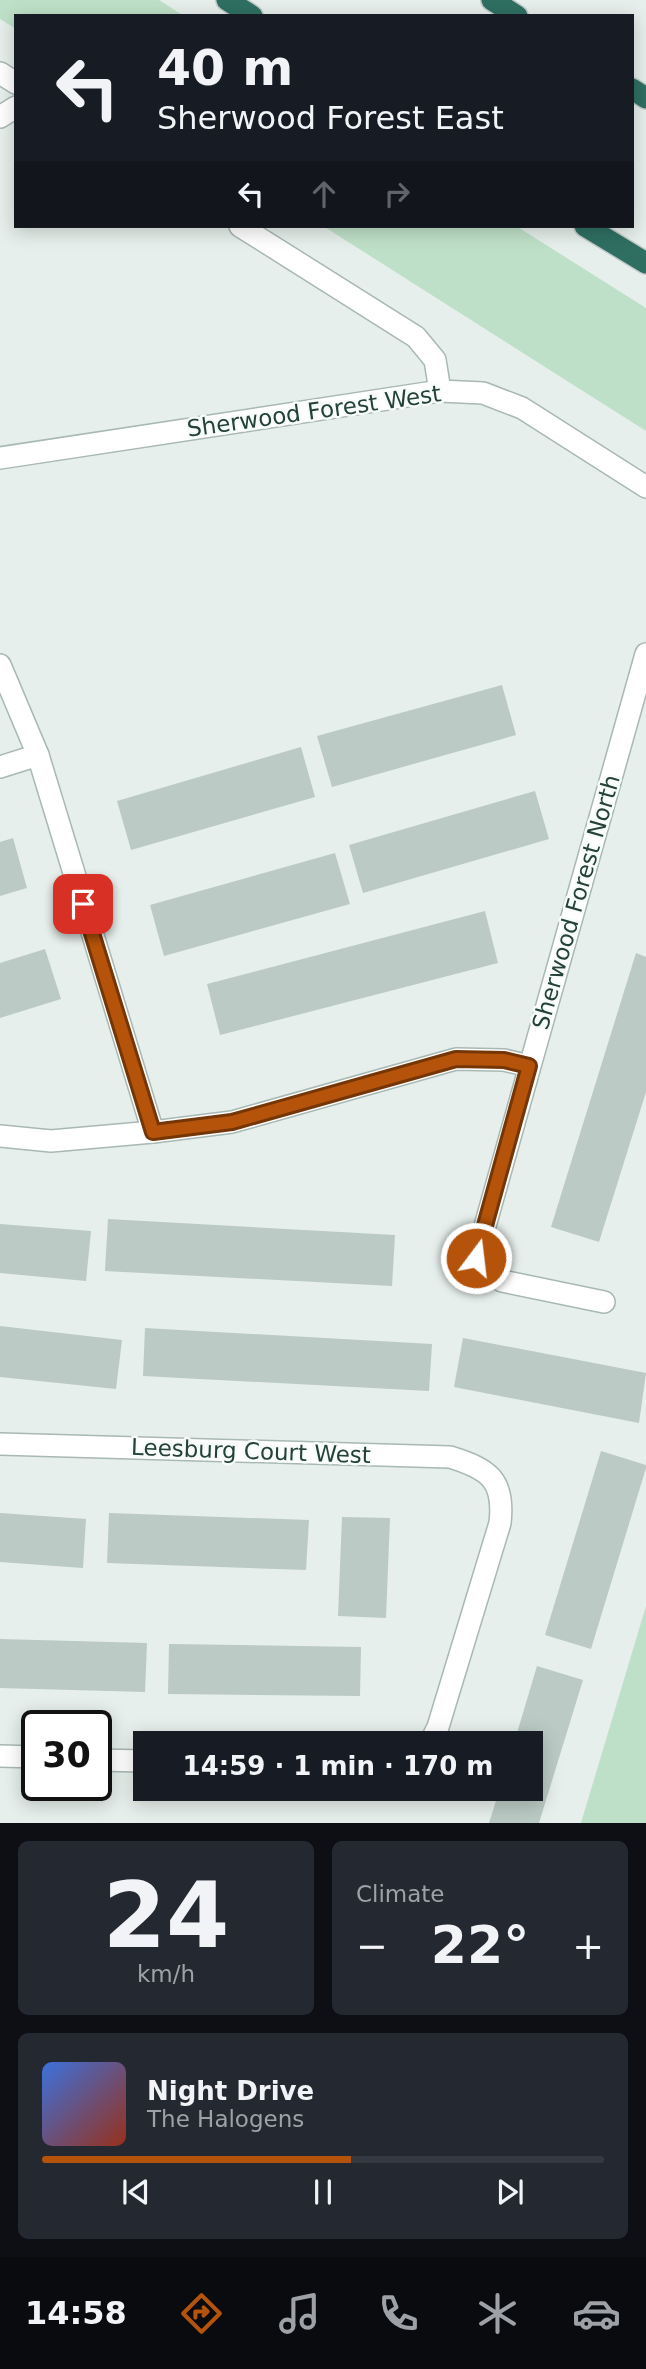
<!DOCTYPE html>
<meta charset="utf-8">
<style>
:root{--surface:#171b24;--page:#242831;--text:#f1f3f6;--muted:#9ea1a6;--line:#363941;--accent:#b45309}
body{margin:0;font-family:"DejaVu Sans",sans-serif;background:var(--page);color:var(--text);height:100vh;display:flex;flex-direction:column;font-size:26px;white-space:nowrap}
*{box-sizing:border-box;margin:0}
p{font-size:23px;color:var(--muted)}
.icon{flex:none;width:38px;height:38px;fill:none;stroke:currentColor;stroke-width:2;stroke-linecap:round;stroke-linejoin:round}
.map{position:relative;height:1823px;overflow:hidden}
.details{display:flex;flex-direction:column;gap:18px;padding:18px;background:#0d0f14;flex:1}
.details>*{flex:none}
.top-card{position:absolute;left:14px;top:14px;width:620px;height:214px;border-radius:0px;box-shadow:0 4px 18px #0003;background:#171b24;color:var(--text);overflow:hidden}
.speed{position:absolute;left:21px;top:1710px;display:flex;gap:14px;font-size:35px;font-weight:700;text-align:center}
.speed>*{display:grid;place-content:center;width:91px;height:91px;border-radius:50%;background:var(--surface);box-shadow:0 4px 18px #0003;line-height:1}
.speed .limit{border:4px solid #111;border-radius:10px;background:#fff;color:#111}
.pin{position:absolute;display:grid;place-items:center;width:60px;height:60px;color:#fff;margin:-30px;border-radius:14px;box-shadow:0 4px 10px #0006}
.me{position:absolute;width:77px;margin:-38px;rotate:15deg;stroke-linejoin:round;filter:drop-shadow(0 0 5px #0008)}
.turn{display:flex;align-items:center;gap:24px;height:147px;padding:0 28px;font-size:32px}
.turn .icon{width:91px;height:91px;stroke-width:2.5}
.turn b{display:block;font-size:49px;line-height:60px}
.lanes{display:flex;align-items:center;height:66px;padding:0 28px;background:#0003;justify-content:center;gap:35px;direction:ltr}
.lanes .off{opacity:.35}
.big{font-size:52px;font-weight:800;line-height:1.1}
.details .card{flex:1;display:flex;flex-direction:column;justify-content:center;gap:10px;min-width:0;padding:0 24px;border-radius:10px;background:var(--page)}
.details .dial{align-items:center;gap:0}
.dial b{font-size:91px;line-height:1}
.song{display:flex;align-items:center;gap:21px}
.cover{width:84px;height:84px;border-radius:10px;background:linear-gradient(135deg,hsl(220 70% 55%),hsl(10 70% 35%))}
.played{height:7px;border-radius:4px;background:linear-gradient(90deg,var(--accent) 55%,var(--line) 55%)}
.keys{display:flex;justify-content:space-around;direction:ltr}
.heat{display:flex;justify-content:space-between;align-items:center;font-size:38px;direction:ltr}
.details .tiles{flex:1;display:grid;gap:18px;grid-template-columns:1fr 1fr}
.card:last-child{grid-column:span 2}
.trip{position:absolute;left:133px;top:1731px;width:410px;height:70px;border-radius:0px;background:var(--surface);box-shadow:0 4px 18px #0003;font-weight:800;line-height:70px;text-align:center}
.tabs{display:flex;height:112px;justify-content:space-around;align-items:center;background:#090b0e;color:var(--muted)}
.tabs .icon{width:49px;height:49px}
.tabs .selected{color:var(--accent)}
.tabs b{font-size:32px;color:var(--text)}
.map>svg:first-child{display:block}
</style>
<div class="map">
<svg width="646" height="1823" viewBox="0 0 646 1823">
<rect width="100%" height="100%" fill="#e6efeb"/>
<g fill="#bfe0c8">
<polygon points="0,0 159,0 184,16 16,16 16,29 0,19"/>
<polygon points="323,226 516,226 646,308 646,431"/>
<polygon points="646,1606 646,1823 581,1823"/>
</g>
<g fill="#bbcac4">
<polygon points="502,685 516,735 332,787 317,736"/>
<polygon points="301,747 315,797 131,850 117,801"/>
<polygon points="535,791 549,839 363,893 349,845"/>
<polygon points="13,838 27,888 0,896 0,842"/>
<polygon points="335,853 350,904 164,956 150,905"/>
<polygon points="485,911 498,963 220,1035 207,984"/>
<polygon points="45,949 61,999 0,1018 0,963"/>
<polygon points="636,953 646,957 646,1092 599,1242 551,1227"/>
<polygon points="108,1219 395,1235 392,1286 105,1271"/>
<polygon points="0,1224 91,1231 86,1281 0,1273"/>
<polygon points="0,1326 122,1340 116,1389 0,1377"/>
<polygon points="145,1328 432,1344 429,1391 143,1376"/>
<polygon points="463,1338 646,1373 639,1423 454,1387"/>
<polygon points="601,1451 646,1465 646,1468 591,1649 545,1635"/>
<polygon points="0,1513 86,1519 83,1568 0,1562"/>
<polygon points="109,1513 309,1520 306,1570 107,1563"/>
<polygon points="342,1517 390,1518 386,1618 338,1616"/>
<polygon points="0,1639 147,1643 145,1692 0,1688"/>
<polygon points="169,1644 361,1647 360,1696 168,1694"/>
<polygon points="537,1666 583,1680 539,1823 489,1823 500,1788 530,1788 530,1743 514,1743"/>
</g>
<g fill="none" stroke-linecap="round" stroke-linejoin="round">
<defs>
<g id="street">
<polyline points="0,73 16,83"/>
<polyline points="0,117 16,107"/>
<polyline points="240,226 416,337 435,360 440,391"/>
<polyline points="0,458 440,391 483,393 522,408 646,487"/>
<polyline points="0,665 38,755 153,1132"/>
<polyline points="0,767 38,755"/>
<polyline points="0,1136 51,1141 153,1132 232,1122 456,1059 504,1060 529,1066"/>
<polyline points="604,1302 502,1281 476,1258 646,654"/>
<path d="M0 1444 450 1457C489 1469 505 1480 500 1523L438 1727 430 1743"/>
<polyline points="0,1756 37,1757"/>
<polyline points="96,1760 145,1761"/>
</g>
<g id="highway">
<polyline points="227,0 252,16"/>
<polyline points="492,0 517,16"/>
<polyline points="632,89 646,98"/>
<polyline points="585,226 646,263"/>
</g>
</defs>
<use href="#street" stroke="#a8b8b2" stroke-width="24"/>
<use href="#highway" stroke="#c2cac8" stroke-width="24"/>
<use href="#street" stroke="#fff" stroke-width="21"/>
<use href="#highway" stroke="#2f6f62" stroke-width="21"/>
</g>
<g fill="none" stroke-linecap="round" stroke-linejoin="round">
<defs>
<polyline id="route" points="83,904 153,1132 232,1122 456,1059 504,1060 529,1066 476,1258"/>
</defs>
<use href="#route" stroke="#753606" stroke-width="18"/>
<use href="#route" stroke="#b45309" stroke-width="12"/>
</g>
<g text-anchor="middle" stroke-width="5" stroke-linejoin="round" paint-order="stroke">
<g font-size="23" fill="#24423a" stroke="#f7fbf9">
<text transform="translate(314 411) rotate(-8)" y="8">Sherwood Forest West</text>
<text transform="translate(576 902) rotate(-74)" y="8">Sherwood Forest North</text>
<text transform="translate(251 1451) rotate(2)" y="8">Leesburg Court West</text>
</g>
</g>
</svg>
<div class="speed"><div class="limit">30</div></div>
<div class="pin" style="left:83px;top:904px;background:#d93025"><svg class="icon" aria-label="arrive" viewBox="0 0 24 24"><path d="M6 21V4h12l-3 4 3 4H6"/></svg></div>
<svg class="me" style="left:476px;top:1258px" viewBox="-20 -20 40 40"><circle r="17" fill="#b45309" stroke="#fff" stroke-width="3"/><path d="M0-11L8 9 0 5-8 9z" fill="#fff"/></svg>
<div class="trip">14:59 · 1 min · 170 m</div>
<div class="top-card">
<div class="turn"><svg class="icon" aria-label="left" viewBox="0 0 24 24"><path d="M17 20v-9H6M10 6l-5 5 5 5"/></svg><div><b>40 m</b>Sherwood Forest East</div></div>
<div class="lanes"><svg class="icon" aria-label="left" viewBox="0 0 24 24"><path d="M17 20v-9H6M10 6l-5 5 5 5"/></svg><svg class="icon off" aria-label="ahead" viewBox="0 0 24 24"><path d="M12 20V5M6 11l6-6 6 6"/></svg><svg class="icon off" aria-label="right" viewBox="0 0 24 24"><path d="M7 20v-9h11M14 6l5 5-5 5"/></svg></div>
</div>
</div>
<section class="details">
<div class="tiles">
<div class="card dial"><b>24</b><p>km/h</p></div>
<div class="card"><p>Climate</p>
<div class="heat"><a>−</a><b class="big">22°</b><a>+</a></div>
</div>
<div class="card">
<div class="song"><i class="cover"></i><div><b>Night Drive</b><p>The Halogens</p></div></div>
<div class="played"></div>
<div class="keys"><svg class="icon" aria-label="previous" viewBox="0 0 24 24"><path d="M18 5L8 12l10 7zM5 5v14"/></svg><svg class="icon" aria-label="pause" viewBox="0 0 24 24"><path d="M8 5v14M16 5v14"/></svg><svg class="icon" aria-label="next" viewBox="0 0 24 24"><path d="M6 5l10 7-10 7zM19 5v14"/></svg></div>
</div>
</div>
</section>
<nav class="tabs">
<b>14:58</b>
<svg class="icon selected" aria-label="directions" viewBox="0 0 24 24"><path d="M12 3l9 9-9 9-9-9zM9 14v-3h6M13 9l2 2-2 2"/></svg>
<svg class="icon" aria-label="music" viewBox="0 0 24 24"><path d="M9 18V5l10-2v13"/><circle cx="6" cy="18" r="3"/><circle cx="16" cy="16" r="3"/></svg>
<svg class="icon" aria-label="phone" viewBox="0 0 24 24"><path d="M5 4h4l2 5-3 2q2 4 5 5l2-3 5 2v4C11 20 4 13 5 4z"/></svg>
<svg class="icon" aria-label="climate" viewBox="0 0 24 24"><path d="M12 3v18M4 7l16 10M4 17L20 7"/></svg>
<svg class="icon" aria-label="car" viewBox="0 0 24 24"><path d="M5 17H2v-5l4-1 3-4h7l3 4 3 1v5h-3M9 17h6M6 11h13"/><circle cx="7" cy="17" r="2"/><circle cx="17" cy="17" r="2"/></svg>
</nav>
